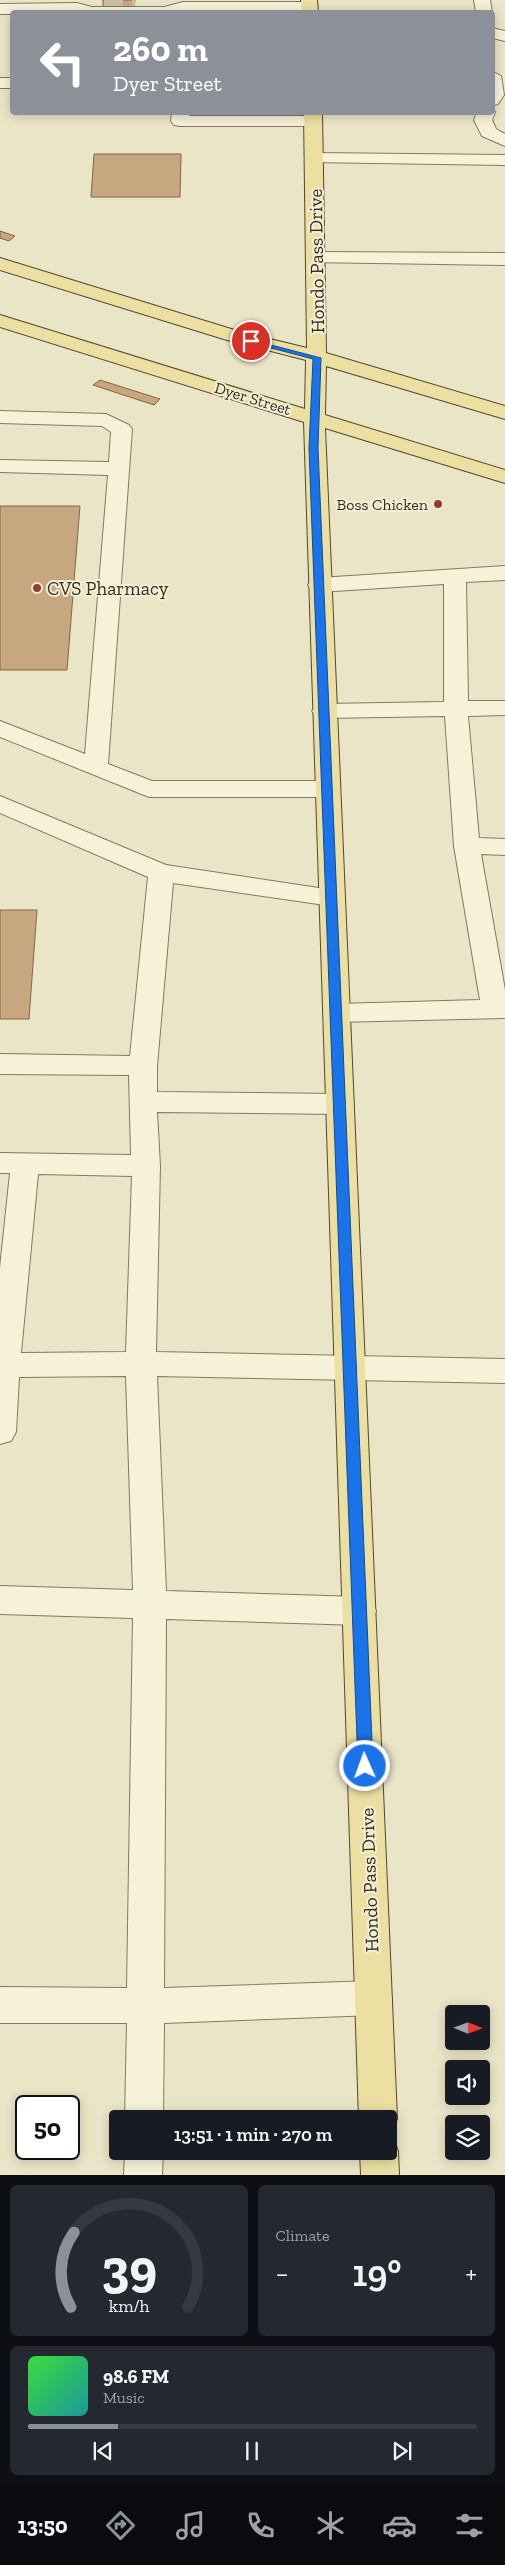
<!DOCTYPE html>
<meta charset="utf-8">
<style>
:root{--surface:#171b24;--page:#242831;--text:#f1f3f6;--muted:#9ea1a6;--line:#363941;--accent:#8c9099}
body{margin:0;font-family:"Zilla Slab",serif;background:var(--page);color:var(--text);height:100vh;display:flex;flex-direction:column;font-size:19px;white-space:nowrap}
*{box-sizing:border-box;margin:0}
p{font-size:16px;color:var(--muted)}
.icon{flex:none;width:28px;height:28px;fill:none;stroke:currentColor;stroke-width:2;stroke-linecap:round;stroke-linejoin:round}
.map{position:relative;height:2175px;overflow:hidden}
.sheet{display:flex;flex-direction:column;gap:10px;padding:10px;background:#0d0f14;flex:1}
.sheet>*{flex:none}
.banner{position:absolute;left:10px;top:10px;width:485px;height:105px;border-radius:5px;box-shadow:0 2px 12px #0003;background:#8c9099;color:#fff;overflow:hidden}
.needle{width:32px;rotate:91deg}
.tools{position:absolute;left:445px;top:2005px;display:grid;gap:10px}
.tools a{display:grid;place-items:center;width:45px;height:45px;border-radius:5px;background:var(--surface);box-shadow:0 2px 12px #0003;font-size:25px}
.speed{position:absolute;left:15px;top:2095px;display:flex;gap:10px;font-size:25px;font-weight:700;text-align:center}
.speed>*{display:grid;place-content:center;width:65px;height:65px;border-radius:50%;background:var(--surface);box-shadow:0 2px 12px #0003;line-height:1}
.speed .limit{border:2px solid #111;border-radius:8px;background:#fff;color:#111}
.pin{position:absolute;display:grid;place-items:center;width:42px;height:42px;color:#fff;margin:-21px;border:2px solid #fff;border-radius:50%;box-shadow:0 1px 5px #0007}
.me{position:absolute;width:55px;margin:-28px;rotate:358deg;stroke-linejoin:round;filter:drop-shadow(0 0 4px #0008)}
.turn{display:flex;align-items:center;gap:18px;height:105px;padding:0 20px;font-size:22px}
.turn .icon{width:65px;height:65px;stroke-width:2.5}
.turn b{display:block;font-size:35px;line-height:42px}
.big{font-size:38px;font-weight:600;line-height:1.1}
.sheet .tile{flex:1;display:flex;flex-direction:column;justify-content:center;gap:8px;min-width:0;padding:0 18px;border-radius:8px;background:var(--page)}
.sheet .dial{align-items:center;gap:0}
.dial svg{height:130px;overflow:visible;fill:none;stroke:var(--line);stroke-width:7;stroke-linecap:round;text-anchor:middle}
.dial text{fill:var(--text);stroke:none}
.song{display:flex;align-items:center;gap:15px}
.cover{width:60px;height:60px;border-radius:8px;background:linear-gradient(135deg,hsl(120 70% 55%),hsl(180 70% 35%))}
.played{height:5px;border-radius:2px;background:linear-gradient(90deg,var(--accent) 20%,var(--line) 20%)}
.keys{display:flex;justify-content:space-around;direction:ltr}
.heat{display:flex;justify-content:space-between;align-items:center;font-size:28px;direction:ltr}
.sheet .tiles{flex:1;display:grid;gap:10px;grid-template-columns:1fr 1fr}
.tile:last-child{grid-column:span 2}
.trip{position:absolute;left:109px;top:2110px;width:288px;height:50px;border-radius:5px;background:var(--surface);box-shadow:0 2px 12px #0003;font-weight:600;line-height:50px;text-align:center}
.tabs{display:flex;height:80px;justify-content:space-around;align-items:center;background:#090b0e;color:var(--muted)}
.tabs .icon{width:35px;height:35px}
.tabs .on{color:var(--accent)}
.tabs b{font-size:22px;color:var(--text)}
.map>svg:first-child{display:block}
</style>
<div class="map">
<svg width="505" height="2175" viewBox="0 0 505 2175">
<rect width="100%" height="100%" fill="#ebe5c7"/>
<g fill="#c6a780" stroke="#836645">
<polygon points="103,0 135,0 134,8 103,7"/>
<polygon points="94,154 181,154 180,197 91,197"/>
<polygon points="0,231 15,236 9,241 0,238"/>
<polygon points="100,380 160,399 154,405 93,385"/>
<polygon points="0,506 80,506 67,670 0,670"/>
<polygon points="0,910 37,910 29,1019 0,1019"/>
</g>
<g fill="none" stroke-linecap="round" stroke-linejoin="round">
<polyline stroke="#c7c0a6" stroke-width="19" stroke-dasharray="19 9" stroke-linecap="butt" points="104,3 135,3"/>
<defs>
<g id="minor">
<polygon points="474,0 490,0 492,12 476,12"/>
<polygon points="183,2 310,2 318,7 310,12 0,14 0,4 77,3 92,7 164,7"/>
<polygon points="492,28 505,31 505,41 492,38"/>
<polygon points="492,71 501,76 504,95 498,104 492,105"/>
<rect x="0" y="78" width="12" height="10"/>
<polygon points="492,109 495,112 492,120 496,129 505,134 505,146 482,136 474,120 477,112 492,112"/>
<polygon points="172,112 190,112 189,116 313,116 319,117 322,121 319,125 313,126 180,126 174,125 171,121"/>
<polygon points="314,153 505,155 505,165 308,162 305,158 308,154"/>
<polygon points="315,252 505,253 505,265 308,262 306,258 308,254"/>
<polygon points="0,411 106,414 129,425 132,429 108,764 152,781 327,781 336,784 339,789 336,794 327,797 149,797 0,737 0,721 85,754 108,475 0,472 0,460 109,462 111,432 102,426 0,423"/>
<polygon points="505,566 505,580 466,582 468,701 505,701 505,715 468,716 479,838 505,839 505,855 481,854 505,990 505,1018 336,1022 327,1019 323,1013 327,1007 336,1004 480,1000 454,846 445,716 324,718 316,716 312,711 316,706 324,704 444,702 444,584 319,592 311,590 308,585 311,580 319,578"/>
<path d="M0 796 166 865 332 890 341 892 345 898 341 904 332 906 173 883 157 1066V1092L340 1094 350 1097 354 1104 350 1111 340 1114 157 1112 160 1166 156 1352 505 1359V1383L157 1376 166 1591 360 1597 372 1601 376 1611 372 1621 360 1625 166 1619 164 1988 374 1981 387 1986 392 1998 387 2010 374 2015 164 2023 163 2119H125L127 2023H0V1987L127 1988 133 1618 0 1614V1586L133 1590 126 1376 19 1377 16 1432 11 1441 0 1444V1268L10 1173H0V1153L131 1155 129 1075 0 1074V1054L130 1056 148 877 0 813ZM38 1174 132 1176 126 1352 21 1353Z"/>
<polygon points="125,2151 163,2151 162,2175 124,2175"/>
</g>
<g id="major">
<polygon points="301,0 317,0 318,12 302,12"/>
<polygon points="304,112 322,112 326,353 505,406 505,419 326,366 325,415 505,470 505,483 325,428 397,2119 391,2132 388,2134 388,2119 359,2119 304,422 0,327 0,315 305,409 306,360 227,340 0,270 0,258 241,332 307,348"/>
<polygon points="388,2135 393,2138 398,2151 399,2175 361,2175 360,2151 388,2151"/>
</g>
</defs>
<use href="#minor" stroke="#85785e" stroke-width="2"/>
<use href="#major" stroke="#544631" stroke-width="2"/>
<use href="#minor" fill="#f6f2da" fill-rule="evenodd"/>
<use href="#major" fill="#ebdfa2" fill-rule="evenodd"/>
</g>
<polygon fill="#1a73e8" stroke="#114b97" points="248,339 321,358 318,448 373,1766 370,1770 365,1772 360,1770 358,1766 309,448 313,359 248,342"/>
<g fill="#903f32" stroke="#f3efd6" stroke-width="2">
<circle cx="438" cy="504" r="5"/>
<circle cx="37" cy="588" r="5"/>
</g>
<g text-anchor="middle" stroke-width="4" stroke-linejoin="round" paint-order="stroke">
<g font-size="16" fill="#372e20" stroke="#f3efd6">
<text transform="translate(253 398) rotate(17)" y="6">Dyer Street</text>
</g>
<g font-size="16" fill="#372e20" stroke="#f3efd6" text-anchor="end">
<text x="428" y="510">Boss Chicken</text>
</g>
<g font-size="19" fill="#372e20" stroke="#f3efd6">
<text transform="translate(316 261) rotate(-91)" y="7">Hondo Pass Drive</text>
<text transform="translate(369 1880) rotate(-92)" y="7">Hondo Pass Drive</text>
</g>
<g font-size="19" fill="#372e20" stroke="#f3efd6" text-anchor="start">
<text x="47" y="595">CVS Pharmacy</text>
</g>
</g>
</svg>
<div class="tools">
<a><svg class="needle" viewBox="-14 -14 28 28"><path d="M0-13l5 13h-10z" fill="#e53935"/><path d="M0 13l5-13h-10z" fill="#9ea1a6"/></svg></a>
<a><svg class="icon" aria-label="sound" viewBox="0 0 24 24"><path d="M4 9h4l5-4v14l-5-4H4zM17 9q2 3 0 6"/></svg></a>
<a><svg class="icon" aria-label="layers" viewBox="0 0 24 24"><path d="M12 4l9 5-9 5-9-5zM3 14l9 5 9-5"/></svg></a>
</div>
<div class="speed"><div class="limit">50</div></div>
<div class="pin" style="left:251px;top:341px;background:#d93025"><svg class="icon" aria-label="arrive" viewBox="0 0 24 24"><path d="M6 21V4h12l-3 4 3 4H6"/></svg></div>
<svg class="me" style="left:365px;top:1766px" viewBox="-20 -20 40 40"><circle r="17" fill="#1a73e8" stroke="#fff" stroke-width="3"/><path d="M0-11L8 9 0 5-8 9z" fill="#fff"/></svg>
<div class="trip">13:51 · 1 min · 270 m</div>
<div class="banner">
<div class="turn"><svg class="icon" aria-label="left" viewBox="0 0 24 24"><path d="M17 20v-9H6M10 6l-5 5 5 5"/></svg><div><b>260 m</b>Dyer Street</div></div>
</div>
</div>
<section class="sheet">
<div class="tiles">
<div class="tile dial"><svg viewBox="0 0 100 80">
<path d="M14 69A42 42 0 1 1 86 69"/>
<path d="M14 69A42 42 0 0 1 16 23" stroke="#8c9099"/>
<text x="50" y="56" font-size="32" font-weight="700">39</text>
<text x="50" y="72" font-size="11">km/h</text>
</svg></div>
<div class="tile"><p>Climate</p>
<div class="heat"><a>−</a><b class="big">19°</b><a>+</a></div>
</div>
<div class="tile">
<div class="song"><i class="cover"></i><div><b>98.6 FM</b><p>Music</p></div></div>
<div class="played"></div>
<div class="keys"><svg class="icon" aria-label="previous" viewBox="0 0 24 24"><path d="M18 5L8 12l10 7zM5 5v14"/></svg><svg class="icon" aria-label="pause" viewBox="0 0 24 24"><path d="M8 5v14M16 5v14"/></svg><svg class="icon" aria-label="next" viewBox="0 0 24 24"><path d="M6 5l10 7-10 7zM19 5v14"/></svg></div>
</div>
</div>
</section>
<nav class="tabs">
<b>13:50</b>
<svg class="icon on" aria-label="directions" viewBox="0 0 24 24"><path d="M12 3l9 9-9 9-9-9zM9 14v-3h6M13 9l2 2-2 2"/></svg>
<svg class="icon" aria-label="music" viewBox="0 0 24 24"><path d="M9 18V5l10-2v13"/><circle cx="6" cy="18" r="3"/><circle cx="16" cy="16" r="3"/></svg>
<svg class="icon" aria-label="phone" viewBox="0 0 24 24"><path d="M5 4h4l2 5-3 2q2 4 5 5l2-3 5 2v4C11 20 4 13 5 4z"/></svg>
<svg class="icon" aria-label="climate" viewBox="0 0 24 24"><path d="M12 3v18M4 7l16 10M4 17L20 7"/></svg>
<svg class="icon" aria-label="car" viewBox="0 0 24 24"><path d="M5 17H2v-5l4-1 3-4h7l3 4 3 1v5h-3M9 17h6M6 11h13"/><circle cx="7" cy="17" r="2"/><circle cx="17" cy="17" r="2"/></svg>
<svg class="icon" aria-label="filters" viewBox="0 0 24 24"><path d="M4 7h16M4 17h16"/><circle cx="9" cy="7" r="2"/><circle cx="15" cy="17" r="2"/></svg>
</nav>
